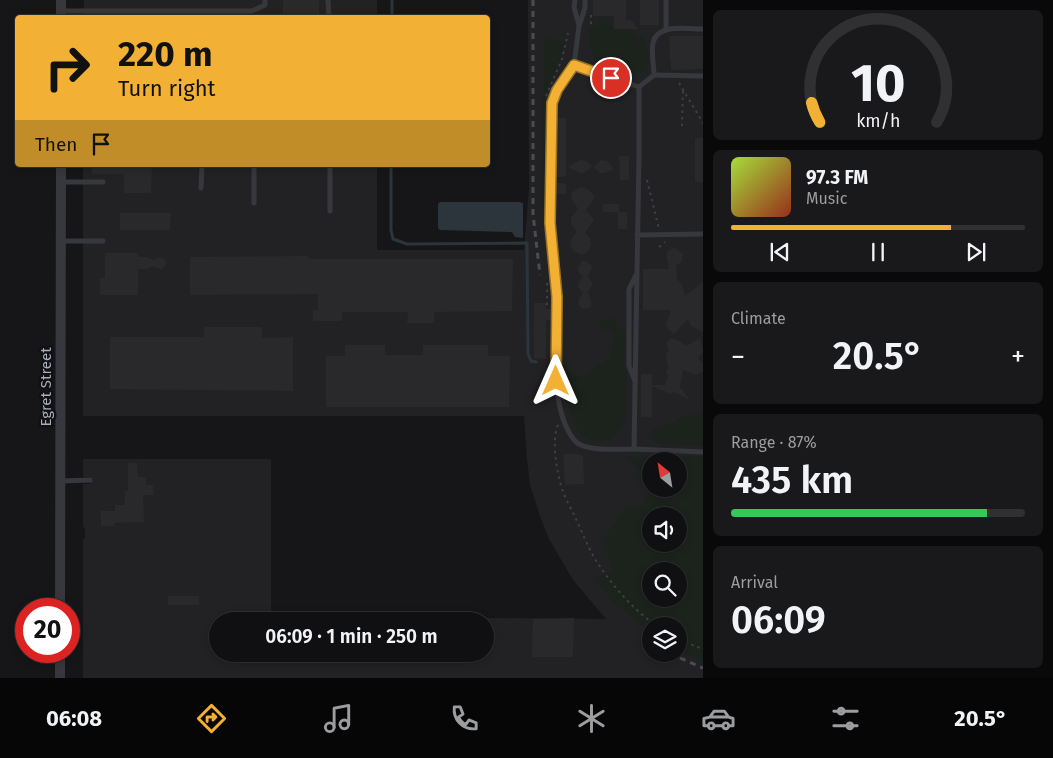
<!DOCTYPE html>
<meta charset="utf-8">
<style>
:root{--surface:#101012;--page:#19191b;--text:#f1f3f6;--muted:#9c9d9f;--line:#303032;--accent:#f2b134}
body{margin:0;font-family:"Fira Sans",sans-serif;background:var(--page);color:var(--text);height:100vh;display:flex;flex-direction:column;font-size:19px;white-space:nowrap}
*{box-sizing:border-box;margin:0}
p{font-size:16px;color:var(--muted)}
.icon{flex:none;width:28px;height:28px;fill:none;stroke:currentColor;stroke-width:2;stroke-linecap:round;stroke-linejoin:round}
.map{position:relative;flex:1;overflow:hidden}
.panel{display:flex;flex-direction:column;gap:10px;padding:10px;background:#09090a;width:350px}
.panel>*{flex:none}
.banner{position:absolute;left:15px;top:15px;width:475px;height:152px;border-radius:5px;box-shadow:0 2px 8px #0003,0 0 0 1px var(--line);background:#f2b134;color:#111;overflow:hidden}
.needle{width:32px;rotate:330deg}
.tools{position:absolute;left:642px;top:452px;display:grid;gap:10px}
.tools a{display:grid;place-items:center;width:45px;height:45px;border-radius:50%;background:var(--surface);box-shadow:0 2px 8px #0003,0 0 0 1px var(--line);font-size:25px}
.speed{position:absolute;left:15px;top:598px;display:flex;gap:10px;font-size:25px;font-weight:700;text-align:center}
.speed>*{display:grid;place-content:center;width:65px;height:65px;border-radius:50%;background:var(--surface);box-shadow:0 2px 8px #0003,0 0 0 1px var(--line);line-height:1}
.speed .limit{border:8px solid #d22;background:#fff;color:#111}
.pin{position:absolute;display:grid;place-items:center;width:42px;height:42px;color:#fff;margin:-21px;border:2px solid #fff;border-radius:50%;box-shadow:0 1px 5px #0007}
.me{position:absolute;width:55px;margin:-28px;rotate:0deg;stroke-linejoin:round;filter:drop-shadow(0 0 4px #0008)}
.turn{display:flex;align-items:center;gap:18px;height:105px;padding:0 20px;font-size:22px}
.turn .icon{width:65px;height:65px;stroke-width:2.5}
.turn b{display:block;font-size:35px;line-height:42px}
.then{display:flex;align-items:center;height:48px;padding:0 20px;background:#0003;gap:10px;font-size:19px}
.big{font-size:38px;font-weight:600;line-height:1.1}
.panel .tile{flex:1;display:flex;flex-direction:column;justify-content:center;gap:8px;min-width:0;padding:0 18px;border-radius:8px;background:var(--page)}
.panel .dial{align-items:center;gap:0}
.dial svg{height:130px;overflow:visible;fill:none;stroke:var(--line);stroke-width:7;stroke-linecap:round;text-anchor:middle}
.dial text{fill:var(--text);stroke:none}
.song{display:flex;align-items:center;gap:15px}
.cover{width:60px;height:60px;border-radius:8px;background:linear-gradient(135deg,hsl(80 70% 55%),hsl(10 70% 35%))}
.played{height:5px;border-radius:2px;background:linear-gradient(90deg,var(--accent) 75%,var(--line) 75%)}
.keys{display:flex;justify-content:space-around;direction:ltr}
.heat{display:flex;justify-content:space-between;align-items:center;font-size:28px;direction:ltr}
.charge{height:8px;border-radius:4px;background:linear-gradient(90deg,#34c759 87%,var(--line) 0)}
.trip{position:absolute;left:209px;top:612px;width:285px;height:50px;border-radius:25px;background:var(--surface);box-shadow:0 2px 8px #0003,0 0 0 1px var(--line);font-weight:600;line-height:50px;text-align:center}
.dock{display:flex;height:80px;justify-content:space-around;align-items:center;background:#060607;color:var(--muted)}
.dock .icon{width:35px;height:35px}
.dock .selected{color:var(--accent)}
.dock b{font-size:22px;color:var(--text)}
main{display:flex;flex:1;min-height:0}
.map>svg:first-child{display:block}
</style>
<main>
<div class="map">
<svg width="703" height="678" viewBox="0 0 703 678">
<rect width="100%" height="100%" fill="#161618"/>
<g fill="#222225" fill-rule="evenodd">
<rect x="84" y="0" width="293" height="17"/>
<path d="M528 0H703V678H83V539L85 538V528L83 527V484H90L89 477H83V459H271V616L606 619 573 580 549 539 540 516 530 485 527 459 524 416H83V165H377V250H524L529 188ZM651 461H679V489H651ZM651 516H679V544H651ZM651 571H679V599H651ZM218 621H485V654H218ZM651 626H679V654H651Z"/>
</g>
<g fill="#1c231d" fill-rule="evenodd">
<path d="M600 15H604L614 29H632L639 39 643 36C649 46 653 63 644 72 625 75 599 73 592 52 589 44 590 35 589 28L599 25Z"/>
<polygon points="549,37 559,42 565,42 561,59 545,96 545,208 542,212 544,44"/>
<path d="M615 319 618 329 625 330 624 367 627 371 625 422C620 432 613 440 602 441 566 444 568 392 564 368L575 377 587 375 610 356 614 337 610 329H600V320Z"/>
<path d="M703 412V446L659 444C653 440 651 437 650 430L677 422V418L694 413Z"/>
<path d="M703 456V661L679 651V626H651V633L612 601 593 578 614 573 602 541 626 507 643 504 650 492 646 478 624 457ZM679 461V489H651V461ZM679 516V544H651V516ZM679 571V599H651V571Z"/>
</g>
<polygon fill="#2c353c" points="440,202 519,202 523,203 523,238 515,237 512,232 440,230 438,228 438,204"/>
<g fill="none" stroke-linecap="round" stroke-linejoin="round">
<g stroke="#2c353c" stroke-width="3">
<polyline points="392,18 392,0"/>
<polyline points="391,165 391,230 393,239 407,244 527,243 528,354 531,361 536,362"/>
</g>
</g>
<g fill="#29292c">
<rect x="283" y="0" width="36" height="18"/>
<polygon points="593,0 626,0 626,20 631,20 638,29 614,29 614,16 593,16"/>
<rect x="640" y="0" width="19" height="25"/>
<polygon points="669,36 703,36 703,69 671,70 671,61 670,61"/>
<polygon points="556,118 566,118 566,176 555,178"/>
<rect x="695" y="138" width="8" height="44"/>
<polygon points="619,156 629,156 629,180 620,180"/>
<polygon points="580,160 587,161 592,167 582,174 568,167"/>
<polygon points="601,160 607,161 614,169 605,173 600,173 594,167"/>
<polygon points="92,165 152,165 151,193 124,193 124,174 92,174"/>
<polygon points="555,182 566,184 566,194 555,194"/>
<polygon points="581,187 589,190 595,197 586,210 594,220 585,233 590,238 591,245 588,251 582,255 573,251 570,243 572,238 577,232 571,223 571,218 578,209 572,200 571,193"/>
<rect x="603" y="204" width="16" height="8"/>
<rect x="618" y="212" width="9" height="17"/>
<polygon points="120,213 171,213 170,230 120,230"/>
<polygon points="675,248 683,254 682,261 676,266 677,279 682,284 685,296 703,282 703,332 691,326 688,319 674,334 668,329 666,324 671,310 643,310 643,269 669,269 666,254 670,249"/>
<polygon points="105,253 138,253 138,257 146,257 153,260 160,257 166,260 166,264 164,267 161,269 152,266 147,269 138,269 138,295 100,295 100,278 105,278"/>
<polygon points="308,256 308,259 513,259 512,311 434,312 434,323 407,323 408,312 342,312 342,321 313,321 313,310 318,310 318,294 190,295 190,257"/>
<polygon points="583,260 591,264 592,268 588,276 593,285 588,292 592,304 590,308 585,309 581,308 578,304 579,299 583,293 578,287 579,282 583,277 579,273 578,268"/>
<polygon points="534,303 546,303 546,309 553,309 552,320 546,320 546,359 534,358"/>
<polygon points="204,327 262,327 262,338 293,337 293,391 110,389 110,337 204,337"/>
<polygon points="672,338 681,342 686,346 700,338 703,352 698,358 703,364 703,371 696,375 683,370 680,387 690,400 674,392 670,394 652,386 652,417 641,417 641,374 652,374 652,385 665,385 668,376 666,372 668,368 666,354 669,350 666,343"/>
<polygon points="345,345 385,345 385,355 423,355 423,345 488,345 488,356 510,356 509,407 326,407 326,356 345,356"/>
<polygon points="563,454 578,454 583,456 584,484 565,485"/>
<polygon points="128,463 137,463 138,477 146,477 146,485 153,485 154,495 143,495 144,522 114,523 114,526 101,526 101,511 115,511 115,505 125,505 125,491 128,491"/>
<rect x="168" y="596" width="31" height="9"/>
<polygon points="574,618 573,657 532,657 533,619"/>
</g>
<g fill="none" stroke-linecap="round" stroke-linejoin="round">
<g stroke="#3d3f44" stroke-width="2" stroke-dasharray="2.5 4" stroke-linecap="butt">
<polyline points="591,15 591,25"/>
<polyline points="679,83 703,123"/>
<polyline points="546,96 562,59 568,33"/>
<polyline points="682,126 683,90"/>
<polyline points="647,180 659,229"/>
<polyline points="659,247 665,242"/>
<polyline points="547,305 547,279"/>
<path d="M558 425C551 441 557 472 562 489 565 498 571 508 575 517 583 534 590 553 601 568 616 590 635 611 657 626"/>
<polyline points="679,640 703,649"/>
</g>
<g stroke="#37383d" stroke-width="5">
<polyline points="328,0 329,18"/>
<polyline points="575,0 574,7 579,25"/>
<polyline points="666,0 666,29"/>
<polyline points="61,11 252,11 265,5 265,0"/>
<path d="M574 65 639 87V156L634 449C619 449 585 452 575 441 547 407 558 338 557 297 556 271 550 246 550 221 549 182 551 143 552 103L557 90 574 65 579 26 585 8V0"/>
<polyline points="654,75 703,76"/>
<path d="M639 87 654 75C654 66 651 53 653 43 657 23 688 29 703 29"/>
<polyline points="61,182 103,182"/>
<polyline points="201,188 202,165"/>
<polyline points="254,203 254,165"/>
<polyline points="330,211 330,165"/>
<polyline points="637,235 703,234"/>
<polyline points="61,241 103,241"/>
<polyline points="635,381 629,366 629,289 636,275"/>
<polyline points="634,449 703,452"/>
<polyline points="61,481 90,480"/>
</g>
<g stroke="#37383d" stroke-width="10">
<polyline points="61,18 61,0"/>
<polyline points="60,609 61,165"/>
<polyline points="60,678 60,651"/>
</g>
<g stroke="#4a4c52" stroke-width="3" stroke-dasharray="6 5" stroke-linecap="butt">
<polyline points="533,0 533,214 540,275"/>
<polyline points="680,658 703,668"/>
</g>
</g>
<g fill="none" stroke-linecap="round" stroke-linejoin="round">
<defs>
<polyline id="route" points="556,381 557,297 550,223 552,103 557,90 574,65 611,78"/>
</defs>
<use href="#route" stroke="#9d7322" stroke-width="12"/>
<use href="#route" stroke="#f2b134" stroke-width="9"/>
</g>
<g text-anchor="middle" stroke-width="5" stroke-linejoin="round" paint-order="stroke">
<g font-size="15" fill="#a8adb8" stroke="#111113">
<text transform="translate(46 387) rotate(-90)" y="5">Egret Street</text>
</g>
</g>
</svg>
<div class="tools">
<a><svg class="needle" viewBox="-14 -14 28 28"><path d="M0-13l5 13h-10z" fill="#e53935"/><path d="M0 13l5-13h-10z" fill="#9c9d9f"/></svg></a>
<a><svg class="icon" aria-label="sound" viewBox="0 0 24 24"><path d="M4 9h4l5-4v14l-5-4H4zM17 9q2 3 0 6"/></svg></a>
<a><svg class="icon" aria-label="search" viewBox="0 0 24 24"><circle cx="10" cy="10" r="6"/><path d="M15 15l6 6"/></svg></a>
<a><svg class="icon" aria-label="layers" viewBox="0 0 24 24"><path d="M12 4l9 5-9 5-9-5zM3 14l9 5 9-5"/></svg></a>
</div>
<div class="speed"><div class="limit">20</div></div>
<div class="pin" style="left:611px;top:78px;background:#d93025"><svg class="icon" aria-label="arrive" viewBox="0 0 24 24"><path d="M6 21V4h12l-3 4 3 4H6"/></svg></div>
<svg class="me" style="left:556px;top:381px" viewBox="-20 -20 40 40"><path d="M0-17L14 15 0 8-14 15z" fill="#f2b134" stroke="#fff" stroke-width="4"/></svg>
<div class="trip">06:09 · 1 min · 250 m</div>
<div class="banner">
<div class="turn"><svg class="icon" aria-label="right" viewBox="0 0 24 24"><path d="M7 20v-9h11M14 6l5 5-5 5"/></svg><div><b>220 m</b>Turn right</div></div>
<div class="then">Then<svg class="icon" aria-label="arrive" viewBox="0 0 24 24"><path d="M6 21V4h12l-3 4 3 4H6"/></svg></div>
</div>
</div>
<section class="panel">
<div class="tile dial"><svg viewBox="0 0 100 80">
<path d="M14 69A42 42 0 1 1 86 69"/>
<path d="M14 69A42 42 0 0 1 9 57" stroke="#f2b134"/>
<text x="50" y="56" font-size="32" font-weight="700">10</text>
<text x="50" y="72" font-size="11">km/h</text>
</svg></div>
<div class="tile">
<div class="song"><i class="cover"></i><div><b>97.3 FM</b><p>Music</p></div></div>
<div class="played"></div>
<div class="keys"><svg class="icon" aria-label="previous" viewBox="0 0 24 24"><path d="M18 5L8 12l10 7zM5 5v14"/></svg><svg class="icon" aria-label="pause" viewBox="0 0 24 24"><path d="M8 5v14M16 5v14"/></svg><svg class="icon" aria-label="next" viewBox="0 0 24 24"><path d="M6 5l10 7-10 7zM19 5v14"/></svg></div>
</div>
<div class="tile"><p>Climate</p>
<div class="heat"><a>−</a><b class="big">20.5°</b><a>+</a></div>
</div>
<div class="tile"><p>Range · 87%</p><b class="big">435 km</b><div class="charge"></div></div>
<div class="tile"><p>Arrival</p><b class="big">06:09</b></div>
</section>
</main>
<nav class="dock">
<b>06:08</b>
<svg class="icon selected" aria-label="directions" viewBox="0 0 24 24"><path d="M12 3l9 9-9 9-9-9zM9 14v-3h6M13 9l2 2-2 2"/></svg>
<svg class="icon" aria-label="music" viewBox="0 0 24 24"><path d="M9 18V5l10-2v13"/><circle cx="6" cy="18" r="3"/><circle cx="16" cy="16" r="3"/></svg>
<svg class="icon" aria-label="phone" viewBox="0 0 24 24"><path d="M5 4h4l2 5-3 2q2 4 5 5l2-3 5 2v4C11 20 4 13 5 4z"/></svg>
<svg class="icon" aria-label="climate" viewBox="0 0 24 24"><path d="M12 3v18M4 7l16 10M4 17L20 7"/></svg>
<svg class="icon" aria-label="car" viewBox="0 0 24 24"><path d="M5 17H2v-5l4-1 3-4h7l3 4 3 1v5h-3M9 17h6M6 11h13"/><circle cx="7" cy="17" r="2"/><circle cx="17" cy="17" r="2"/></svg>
<svg class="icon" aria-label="filters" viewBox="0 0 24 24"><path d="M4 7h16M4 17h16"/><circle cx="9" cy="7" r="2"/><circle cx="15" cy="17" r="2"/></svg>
<b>20.5°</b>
</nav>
